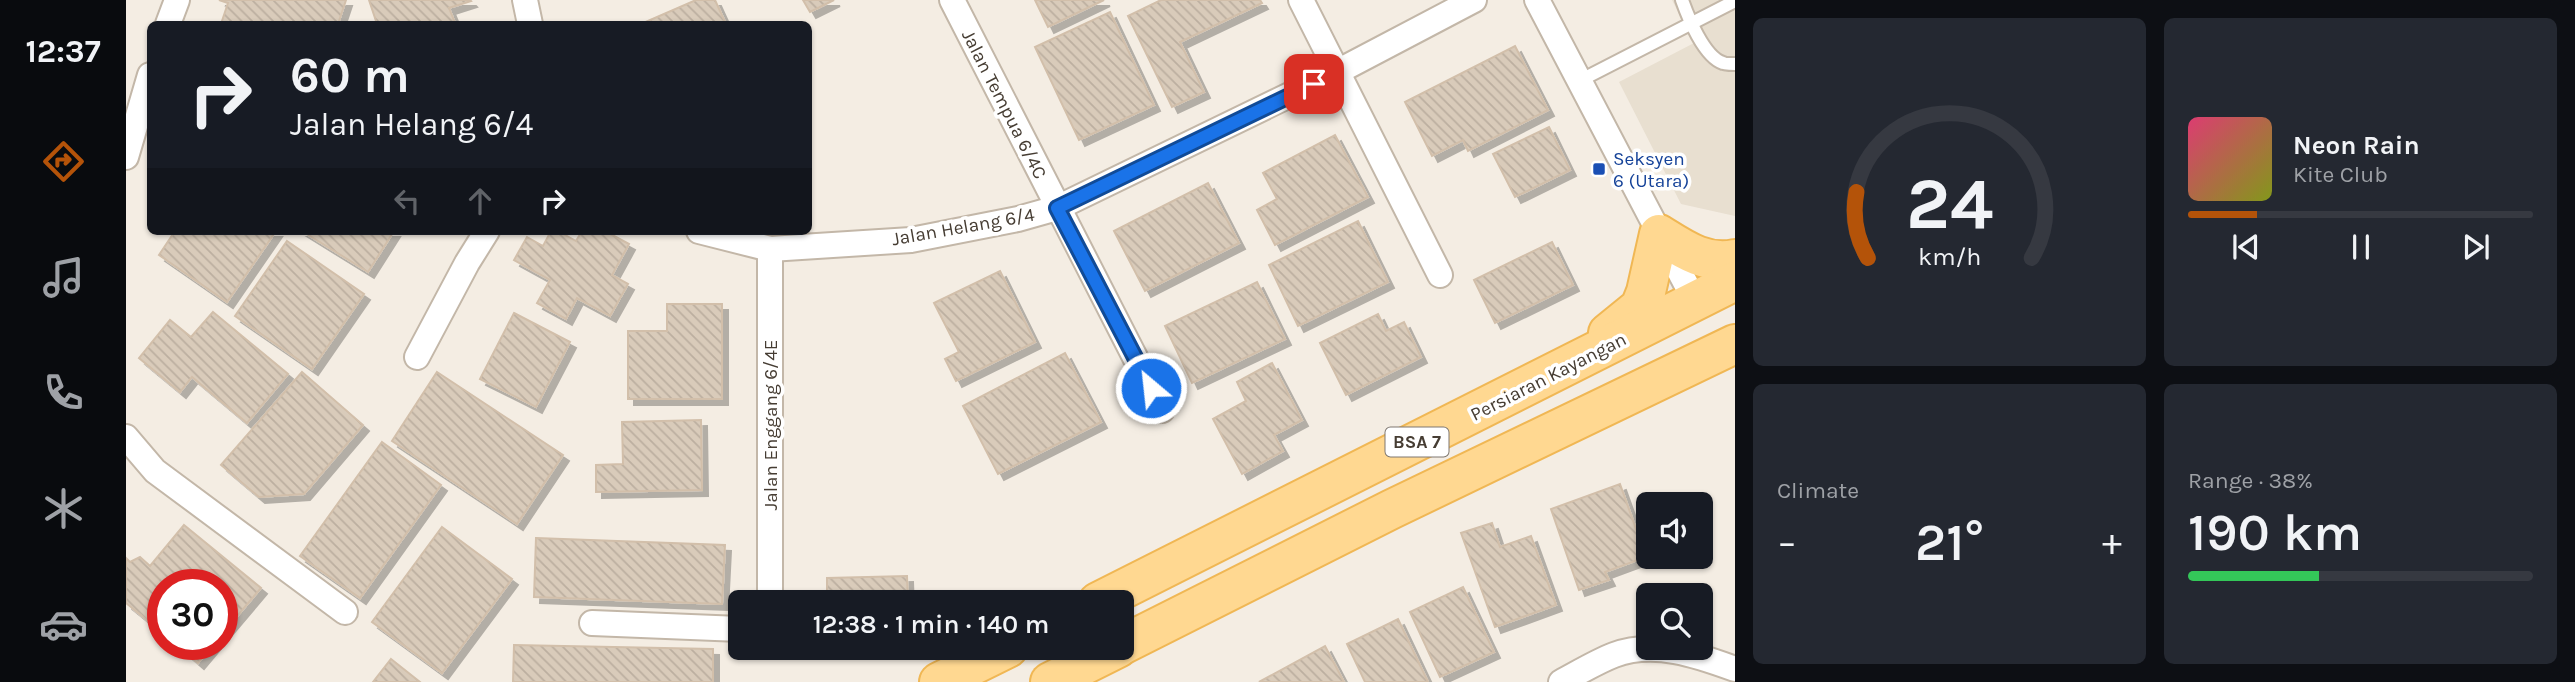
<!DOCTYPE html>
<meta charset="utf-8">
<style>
:root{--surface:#171b24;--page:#242831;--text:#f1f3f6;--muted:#9ea1a6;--line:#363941;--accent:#b45309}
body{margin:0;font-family:Karla,sans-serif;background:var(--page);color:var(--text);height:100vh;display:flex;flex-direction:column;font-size:26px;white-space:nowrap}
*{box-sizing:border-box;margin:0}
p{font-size:23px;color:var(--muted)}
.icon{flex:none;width:38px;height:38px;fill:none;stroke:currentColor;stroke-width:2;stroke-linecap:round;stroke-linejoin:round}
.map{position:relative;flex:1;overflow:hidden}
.side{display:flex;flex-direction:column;gap:18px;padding:18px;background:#0d0f14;width:840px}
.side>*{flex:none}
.top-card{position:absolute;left:21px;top:21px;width:665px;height:214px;border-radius:10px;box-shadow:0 2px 5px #0004;background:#171b24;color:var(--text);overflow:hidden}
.buttons{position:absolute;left:1510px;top:492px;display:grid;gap:14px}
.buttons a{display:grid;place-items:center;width:77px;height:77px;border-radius:10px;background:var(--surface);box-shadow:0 2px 5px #0004;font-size:35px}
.speed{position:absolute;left:21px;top:569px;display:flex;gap:14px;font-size:35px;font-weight:700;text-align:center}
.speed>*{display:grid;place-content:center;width:91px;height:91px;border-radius:50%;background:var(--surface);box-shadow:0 2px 5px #0004;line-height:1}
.speed .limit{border:10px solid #d22;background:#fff;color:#111}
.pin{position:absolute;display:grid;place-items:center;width:60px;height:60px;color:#fff;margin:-30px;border-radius:14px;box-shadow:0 4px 10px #0006}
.me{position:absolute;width:77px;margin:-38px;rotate:332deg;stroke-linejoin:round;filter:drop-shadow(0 0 5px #0008)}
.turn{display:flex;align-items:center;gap:24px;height:147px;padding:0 28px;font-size:32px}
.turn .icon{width:91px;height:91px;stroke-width:2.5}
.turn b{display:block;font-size:49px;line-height:60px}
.lanes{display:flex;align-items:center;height:66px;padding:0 28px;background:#0003;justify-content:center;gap:35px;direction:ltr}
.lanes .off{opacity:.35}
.big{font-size:52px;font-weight:600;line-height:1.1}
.side .widget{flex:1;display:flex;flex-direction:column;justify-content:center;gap:10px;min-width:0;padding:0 24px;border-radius:10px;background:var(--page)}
.side .dial{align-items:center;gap:0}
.dial svg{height:182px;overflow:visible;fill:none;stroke:var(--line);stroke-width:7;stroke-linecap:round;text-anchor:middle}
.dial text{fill:var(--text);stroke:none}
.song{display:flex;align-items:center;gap:21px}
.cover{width:84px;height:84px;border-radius:10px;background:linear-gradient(135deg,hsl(340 70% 55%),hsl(70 70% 35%))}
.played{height:7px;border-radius:4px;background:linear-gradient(90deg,var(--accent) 20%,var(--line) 20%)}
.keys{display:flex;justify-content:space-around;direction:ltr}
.heat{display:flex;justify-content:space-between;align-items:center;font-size:38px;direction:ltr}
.charge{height:10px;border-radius:5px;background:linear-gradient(90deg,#34c759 38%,var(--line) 0)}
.side .tiles{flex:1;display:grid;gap:18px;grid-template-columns:repeat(2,1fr)}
.trip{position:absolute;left:602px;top:590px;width:406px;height:70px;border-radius:10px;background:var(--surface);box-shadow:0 2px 5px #0004;font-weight:600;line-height:70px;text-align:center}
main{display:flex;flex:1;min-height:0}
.tabs{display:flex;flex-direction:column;width:126px;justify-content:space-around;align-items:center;background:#090b0e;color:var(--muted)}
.tabs .icon{width:49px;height:49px}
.tabs .on{color:var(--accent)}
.tabs b{font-size:32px;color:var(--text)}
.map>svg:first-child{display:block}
</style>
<main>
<nav class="tabs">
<b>12:37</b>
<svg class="icon on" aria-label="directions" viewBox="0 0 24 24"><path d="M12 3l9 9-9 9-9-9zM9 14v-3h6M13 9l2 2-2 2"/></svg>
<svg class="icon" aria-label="music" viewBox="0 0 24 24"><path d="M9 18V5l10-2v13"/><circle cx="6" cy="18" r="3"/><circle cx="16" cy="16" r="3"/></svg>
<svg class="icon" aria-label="phone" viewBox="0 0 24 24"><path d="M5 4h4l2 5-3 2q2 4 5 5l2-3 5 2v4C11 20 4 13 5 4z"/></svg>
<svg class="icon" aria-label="climate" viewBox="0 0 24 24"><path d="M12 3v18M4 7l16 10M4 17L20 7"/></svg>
<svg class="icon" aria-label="car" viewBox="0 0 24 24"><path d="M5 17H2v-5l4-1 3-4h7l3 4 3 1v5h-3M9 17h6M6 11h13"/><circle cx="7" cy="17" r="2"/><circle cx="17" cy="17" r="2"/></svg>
</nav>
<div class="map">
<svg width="1609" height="682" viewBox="0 0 1609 682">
<defs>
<pattern id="building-back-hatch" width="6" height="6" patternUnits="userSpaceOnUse" patternTransform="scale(1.75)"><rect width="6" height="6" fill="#d9cbba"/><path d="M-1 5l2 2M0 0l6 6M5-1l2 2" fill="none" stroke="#bcafa0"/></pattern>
<filter id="shadow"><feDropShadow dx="6" dy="6" stdDeviation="0" flood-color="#0004"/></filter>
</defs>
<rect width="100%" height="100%" fill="#f4ede3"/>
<polygon fill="#e8dfd0" points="1546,0 1609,0 1609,216 1555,204 1493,82 1568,43"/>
<g fill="url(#building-back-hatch)" stroke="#d2bfaa" stroke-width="2" filter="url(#shadow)">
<polygon points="93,0 220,0 212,24 95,24 102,3"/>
<polygon points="243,0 344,0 345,1 323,8 329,23 326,24 251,24"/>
<polygon points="570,0 589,0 600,24 515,24"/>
<polygon points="677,0 708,0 684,12"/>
<polygon points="909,0 978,0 922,27"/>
<polygon points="1035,0 1134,0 1136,3 1054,42 1078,92 1046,107 1002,16"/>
<polygon points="984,12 1028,105 953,140 909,47"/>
<polygon points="1389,46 1422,110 1342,151 1337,140 1306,156 1279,102"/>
<polygon points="1423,127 1444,170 1389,197 1367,154"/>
<polygon points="1209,135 1242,197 1149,245 1131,210 1151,199 1137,173"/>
<polygon points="1082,183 1113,243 1019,291 988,231"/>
<polygon points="1232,221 1262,282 1172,326 1143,265"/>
<polygon points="49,231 150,231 101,302 33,255"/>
<polygon points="176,231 268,231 242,272"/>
<polygon points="425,231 432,231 450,241 456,231 479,231 503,244 486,275 502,284 484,316 451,298 440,319 411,303 424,280 388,260 401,237 417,246"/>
<polygon points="161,241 238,294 186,369 109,316"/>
<polygon points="1426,242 1447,285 1369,323 1348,280"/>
<polygon points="874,271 909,342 830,381 819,359 833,352 808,303"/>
<polygon points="1131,282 1159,339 1066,383 1039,326"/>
<polygon points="541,304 596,304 596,399 502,399 502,331 541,331"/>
<polygon points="87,312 162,374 121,423 66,377 54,392 13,358 44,320 65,337"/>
<polygon points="388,313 444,342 410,407 354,379"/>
<polygon points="1252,314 1260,331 1278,322 1295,357 1220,395 1194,343"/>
<polygon points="939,353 975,422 872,474 837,406"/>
<polygon points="1146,363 1176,420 1148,435 1157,451 1116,474 1087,419 1120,401 1111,382"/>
<polygon points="176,372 237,425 178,494 133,497 95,465"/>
<polygon points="311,372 437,455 391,524 266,441"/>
<polygon points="575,420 576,490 470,492 470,465 497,464 496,422"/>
<polygon points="256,442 315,485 234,598 174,556"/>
<polygon points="1494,484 1520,557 1479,572 1483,580 1453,590 1425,509"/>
<polygon points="1366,523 1374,547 1405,536 1430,605 1369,627 1335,533"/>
<polygon points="58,525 135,588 96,634 96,584 37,584 37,633 0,603 0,558 4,562 14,557 24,566"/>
<polygon points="316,527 386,579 316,673 246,622"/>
<polygon points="410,538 599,545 596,604 408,597"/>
<polygon points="781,576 782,602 701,602 701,578"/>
<polygon points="1337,587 1368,652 1314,677 1284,612"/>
<polygon points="1272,619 1302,682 1239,682 1221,644"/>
<polygon points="50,644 88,644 72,663"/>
<polygon points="388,645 587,649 587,682 387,682"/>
<polygon points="1199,646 1218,682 1133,682"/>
<polygon points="265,659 294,682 247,682"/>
</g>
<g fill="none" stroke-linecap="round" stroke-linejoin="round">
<defs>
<g id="lane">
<path d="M1556 0C1562 17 1578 57 1597 63 1598 64 1608 64 1609 64"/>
<polyline points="1455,80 1609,1"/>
</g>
<g id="street">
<polyline points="399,0 404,24"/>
<polyline points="826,0 1036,410"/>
<polyline points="1175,0 1314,275"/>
<polyline points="1411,0 1569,301"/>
<polyline points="42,24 51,0"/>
<polyline points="0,157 24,75"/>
<polyline points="573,231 644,249 785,240 892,219 931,208 1211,72 1348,0"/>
<polyline points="644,249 644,602"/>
<polyline points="291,357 341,263 361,231"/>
<polyline points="0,437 29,471 219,612"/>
<polyline points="466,623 614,629"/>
<path d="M1435 682C1452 673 1470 662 1488 655 1528 640 1571 655 1609 669"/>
</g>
<g id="primary">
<path d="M1482 333 1514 307 1520 292 1533 234C1557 249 1579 265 1609 259"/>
<polyline points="972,602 1609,281"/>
<polyline points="996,645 1266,509 1609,344"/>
<polyline points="813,682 882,648"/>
<polyline points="924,682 992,648"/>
</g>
</defs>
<use href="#lane" stroke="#c3b7a8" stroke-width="16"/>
<use href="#street" stroke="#c3b7a8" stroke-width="28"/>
<use href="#primary" stroke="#f0b754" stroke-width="42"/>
<use href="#lane" stroke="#fff" stroke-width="12"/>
<use href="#street" stroke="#fff" stroke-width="24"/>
<use href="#primary" stroke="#ffd891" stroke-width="38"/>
</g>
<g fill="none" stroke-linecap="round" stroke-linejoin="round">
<defs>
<polyline id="route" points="1025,388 931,208 1188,84"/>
</defs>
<use href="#route" stroke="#114b97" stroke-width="18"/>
<use href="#route" stroke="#1a73e8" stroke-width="12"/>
</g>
<rect fill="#1a4fb4" stroke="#fff" stroke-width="2.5" x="1466" y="162" width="14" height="14" rx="3.5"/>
<g text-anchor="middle" stroke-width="7" stroke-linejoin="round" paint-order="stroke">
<rect fill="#fff" stroke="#7e7770" stroke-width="2" x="1259.5" y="427.5" width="63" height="29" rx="5"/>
<g font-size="18" font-weight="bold" fill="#463d33">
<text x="1291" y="448">BSA 7</text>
</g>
<g font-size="19" fill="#463d33" stroke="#fff">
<text transform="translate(879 104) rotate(63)" y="7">Jalan Tempua 6/4C</text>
<text transform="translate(837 226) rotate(-10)" y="7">Jalan Helang 6/4</text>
<text transform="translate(1422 376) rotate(-27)" y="7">Persiaran Kayangan</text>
<text transform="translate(644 425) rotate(-90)" y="7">Jalan Enggang 6/4E</text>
</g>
<g font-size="19" fill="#164399" stroke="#fff" text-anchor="start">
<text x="1487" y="165">Seksyen<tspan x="1487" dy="22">6 (Utara)</tspan></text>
</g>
</g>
</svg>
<div class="buttons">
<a><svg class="icon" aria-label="sound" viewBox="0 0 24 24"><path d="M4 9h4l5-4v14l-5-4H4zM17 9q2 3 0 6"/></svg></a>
<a><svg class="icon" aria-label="search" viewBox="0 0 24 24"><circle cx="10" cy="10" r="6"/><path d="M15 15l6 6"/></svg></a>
</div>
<div class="speed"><div class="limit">30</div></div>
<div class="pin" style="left:1188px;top:84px;background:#d93025"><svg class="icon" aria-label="arrive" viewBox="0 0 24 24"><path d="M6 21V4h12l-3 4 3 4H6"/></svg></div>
<svg class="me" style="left:1025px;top:388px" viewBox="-20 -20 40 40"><circle r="17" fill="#1a73e8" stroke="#fff" stroke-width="3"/><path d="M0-11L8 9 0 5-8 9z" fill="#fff"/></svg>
<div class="trip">12:38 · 1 min · 140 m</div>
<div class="top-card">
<div class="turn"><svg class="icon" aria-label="right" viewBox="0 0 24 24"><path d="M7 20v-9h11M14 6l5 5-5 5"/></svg><div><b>60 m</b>Jalan Helang 6/4</div></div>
<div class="lanes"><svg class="icon off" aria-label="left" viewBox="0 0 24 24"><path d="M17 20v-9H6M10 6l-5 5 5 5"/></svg><svg class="icon off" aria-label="ahead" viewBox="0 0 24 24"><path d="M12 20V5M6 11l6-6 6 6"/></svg><svg class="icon" aria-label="right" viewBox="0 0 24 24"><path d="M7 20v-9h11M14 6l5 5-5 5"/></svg></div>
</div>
</div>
<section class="side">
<div class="tiles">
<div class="widget dial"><svg viewBox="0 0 100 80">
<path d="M14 69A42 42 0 1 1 86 69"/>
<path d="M14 69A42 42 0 0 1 9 40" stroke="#b45309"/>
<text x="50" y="56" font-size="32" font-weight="700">24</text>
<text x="50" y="72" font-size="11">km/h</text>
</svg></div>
<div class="widget">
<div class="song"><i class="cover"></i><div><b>Neon Rain</b><p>Kite Club</p></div></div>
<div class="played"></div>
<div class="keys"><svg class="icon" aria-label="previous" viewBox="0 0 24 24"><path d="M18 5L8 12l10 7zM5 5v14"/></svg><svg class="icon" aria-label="pause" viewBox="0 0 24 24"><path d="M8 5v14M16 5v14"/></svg><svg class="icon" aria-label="next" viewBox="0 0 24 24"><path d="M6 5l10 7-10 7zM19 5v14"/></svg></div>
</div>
<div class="widget"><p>Climate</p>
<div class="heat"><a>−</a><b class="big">21°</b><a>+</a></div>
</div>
<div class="widget"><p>Range · 38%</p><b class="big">190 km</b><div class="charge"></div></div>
</div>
</section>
</main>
